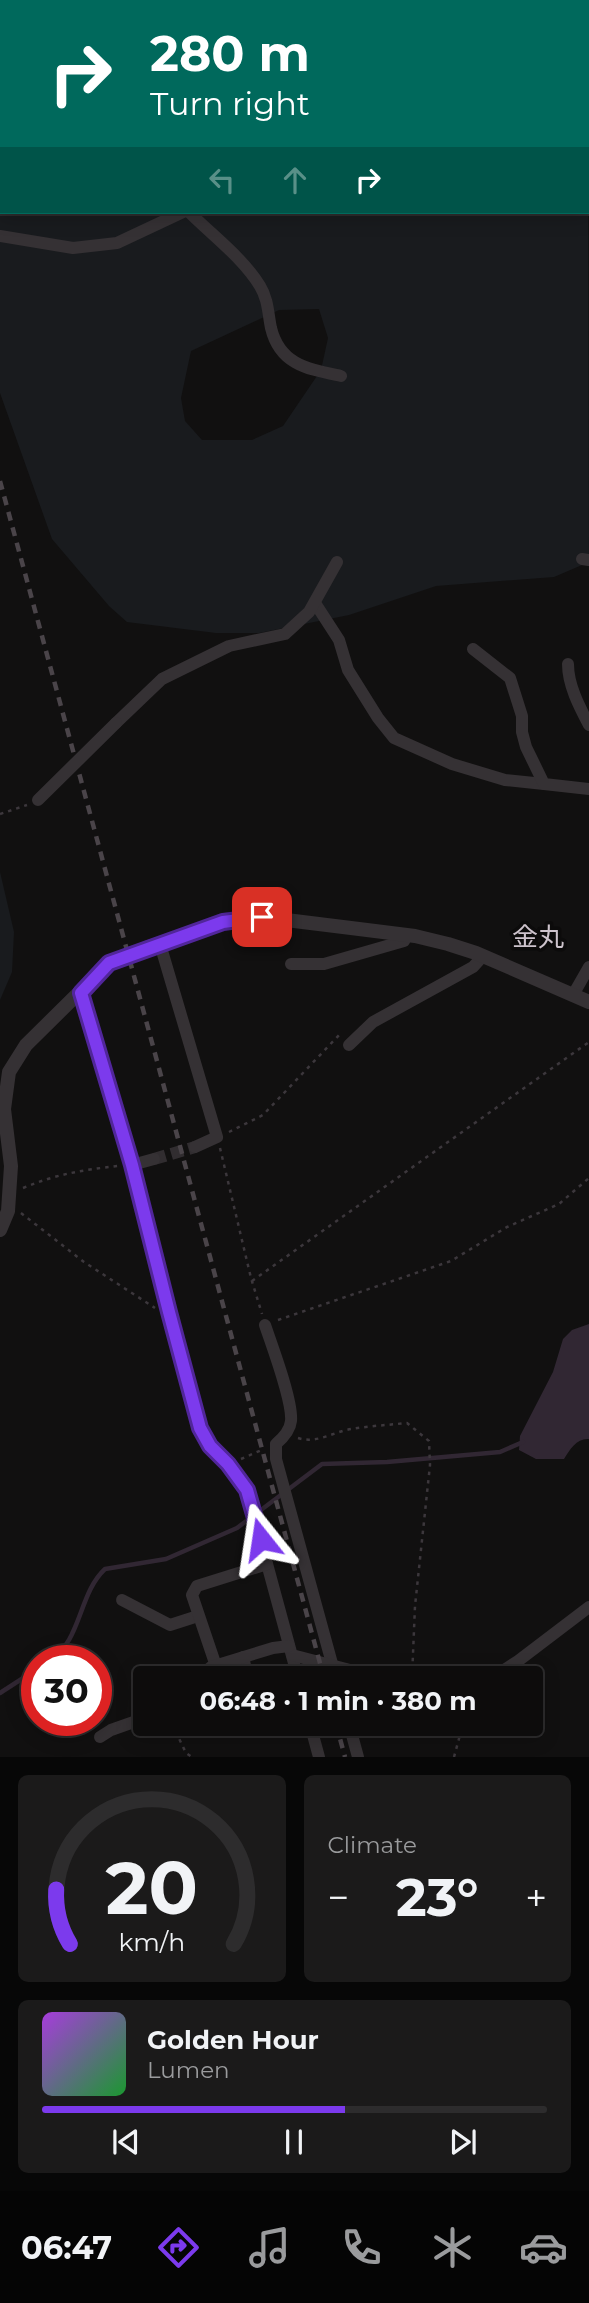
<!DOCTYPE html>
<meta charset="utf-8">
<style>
:root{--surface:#0d0c0c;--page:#1b1a1a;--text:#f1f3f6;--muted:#9a9b9d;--line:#2d2c2d;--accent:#7c3aed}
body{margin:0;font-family:Montserrat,"Noto Sans JP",sans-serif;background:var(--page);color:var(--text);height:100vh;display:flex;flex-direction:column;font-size:26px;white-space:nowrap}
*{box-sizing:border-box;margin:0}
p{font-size:23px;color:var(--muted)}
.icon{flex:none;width:38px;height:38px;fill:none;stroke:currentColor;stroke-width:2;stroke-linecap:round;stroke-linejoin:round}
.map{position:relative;height:1757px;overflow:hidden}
.drawer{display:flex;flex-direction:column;gap:18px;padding:18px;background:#070707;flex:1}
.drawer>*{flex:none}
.top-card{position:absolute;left:0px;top:0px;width:590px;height:214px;box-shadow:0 4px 18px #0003,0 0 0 2px var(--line);background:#00695c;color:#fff;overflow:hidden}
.speed{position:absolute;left:21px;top:1645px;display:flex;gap:14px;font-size:35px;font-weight:700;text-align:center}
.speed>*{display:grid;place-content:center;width:91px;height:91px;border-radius:50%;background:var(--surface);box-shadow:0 4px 18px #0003,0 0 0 2px var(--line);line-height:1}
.speed .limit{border:10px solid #d22;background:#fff;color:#111}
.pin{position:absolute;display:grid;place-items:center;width:60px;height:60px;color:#fff;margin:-30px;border-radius:14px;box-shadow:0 4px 10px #0006}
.me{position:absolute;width:77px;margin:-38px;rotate:345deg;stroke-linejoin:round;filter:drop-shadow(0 0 5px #0008)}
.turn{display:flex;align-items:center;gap:24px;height:147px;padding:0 35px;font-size:32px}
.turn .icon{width:91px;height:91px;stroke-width:2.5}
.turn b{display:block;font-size:49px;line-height:60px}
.lanes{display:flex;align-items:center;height:66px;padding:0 35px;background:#0003;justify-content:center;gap:35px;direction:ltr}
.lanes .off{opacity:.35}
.big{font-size:52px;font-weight:700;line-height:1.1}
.drawer .card{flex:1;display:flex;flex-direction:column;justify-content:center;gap:10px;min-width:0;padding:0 24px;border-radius:10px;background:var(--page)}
.drawer .dial{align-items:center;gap:0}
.dial svg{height:182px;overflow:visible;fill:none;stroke:var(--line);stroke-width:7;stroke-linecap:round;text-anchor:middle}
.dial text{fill:var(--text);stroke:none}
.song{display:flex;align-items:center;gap:21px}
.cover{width:84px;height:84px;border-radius:10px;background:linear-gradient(135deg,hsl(280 70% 55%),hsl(130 70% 35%))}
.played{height:7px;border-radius:4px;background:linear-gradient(90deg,var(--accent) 60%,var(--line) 60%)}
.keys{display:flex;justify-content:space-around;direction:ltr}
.heat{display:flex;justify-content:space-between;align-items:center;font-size:38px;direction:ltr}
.drawer .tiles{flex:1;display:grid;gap:18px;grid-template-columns:1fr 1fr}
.card:last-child{grid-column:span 2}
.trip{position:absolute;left:133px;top:1666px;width:410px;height:70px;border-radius:7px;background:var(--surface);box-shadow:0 4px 18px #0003,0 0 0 2px var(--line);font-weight:700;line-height:70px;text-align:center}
.tabs{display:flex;height:112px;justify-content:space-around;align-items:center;background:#050505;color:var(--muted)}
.tabs .icon{width:49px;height:49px}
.tabs .selected{color:var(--accent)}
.tabs b{font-size:32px;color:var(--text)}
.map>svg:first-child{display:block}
</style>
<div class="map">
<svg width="589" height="1757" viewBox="0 0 589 1757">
<rect width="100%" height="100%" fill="#111010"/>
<g fill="#191b1e" fill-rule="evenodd">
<polygon points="0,0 334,0 338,2 2,2 2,29 0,29"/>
<path d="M588 94 589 562 554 577 436 586 349 615 259 633H216L127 622 109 606 52 539 0 393V202H2V212H588ZM319 309 328 338 321 370 283 426 252 440H202L185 421 181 398 191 351 279 310Z"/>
<polygon points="0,872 14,932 12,972 0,1000"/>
</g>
<path fill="#312733" d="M589 1324V1439C577 1438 570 1449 564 1459H536L519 1450 520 1436 553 1372 563 1339 572 1330Z"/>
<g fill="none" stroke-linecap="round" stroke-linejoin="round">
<g stroke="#312733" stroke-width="4.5">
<path d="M49 1661C82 1641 78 1594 105 1569L166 1559 237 1528 322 1464 387 1462 500 1452 523 1442"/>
<polyline points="0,1693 37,1669"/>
</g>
<polyline stroke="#312d30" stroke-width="12" stroke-dasharray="12 6" stroke-linecap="butt" points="154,1159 195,1147"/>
<g stroke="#3c373c" stroke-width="2.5" stroke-dasharray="3.5 5" stroke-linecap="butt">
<polyline points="0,814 27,805"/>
<polyline points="229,1132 263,1115 341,1033"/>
<polyline points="220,1148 251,1278 262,1314"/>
<path d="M23 1188C57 1174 82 1170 118 1166"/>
<polyline points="21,1213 84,1262 155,1308"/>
<polyline points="252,1281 589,1042"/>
<polyline points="278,1320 451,1261 507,1227 559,1204 589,1178"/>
<path d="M298 1438C317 1444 333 1432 351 1429 369 1426 388 1425 407 1423L429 1441 430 1465 415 1606 412 1678"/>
<polyline points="241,1459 264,1449"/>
<polyline points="172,1724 186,1753 192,1757"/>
<polyline points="454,1757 463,1724"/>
</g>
<g stroke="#353134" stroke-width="12">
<polyline points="1,0 2,3"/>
<polyline points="206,0 207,2"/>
<polyline points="66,2 71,0"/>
<polyline points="0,104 2,103"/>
<polyline points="588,116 589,115"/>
<path d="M189 212C213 236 242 257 260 286 268 299 268 313 271 328 280 365 308 369 341 376"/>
<polyline points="0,236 73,248 117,243 183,212"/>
<polyline points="582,559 589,560"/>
<polyline points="315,603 339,640 348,670 378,718 394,738 452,764 505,780 544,784"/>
<polyline points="473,649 510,678 522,716 522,732 526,747 544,784 589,789"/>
<path d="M568 664C568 685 579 706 589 725"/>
<polyline points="116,723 162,679 229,646 285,634 309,612 337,562"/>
<polyline points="160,944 217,1137 195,1147"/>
<polyline points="291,964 324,964 404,941 407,935"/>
<polyline points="81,993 132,1165 169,1312 200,1428 210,1446 228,1464 247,1490 298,1678"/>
<polyline points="573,995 589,967"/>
<polyline points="349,1045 373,1022 473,967 483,956"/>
<polyline points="132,1165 154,1159"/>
<path d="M265 1325C272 1346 293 1401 291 1421 290 1431 283 1438 276 1444V1459L336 1678"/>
<polyline points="122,1600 170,1625 198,1616"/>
<polyline points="292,1655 381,1678"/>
<polyline points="243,1657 248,1678"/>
<polyline points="216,1666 192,1595 197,1586 267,1564"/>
<polyline points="198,1678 211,1667 273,1648 289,1646"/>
<polyline points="492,1678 518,1661 589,1607"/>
<polyline points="310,1724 319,1757"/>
<polyline points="349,1724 358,1757"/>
<polyline points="100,1737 111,1730 145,1718"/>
</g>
<polyline stroke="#353134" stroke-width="14" points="0,1230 8,1211 11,1166 4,1109 9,1072 26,1045 109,963 146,948 223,922 262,917 351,928 415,936 448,944 476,953 589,1002"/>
<g stroke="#4a4449" stroke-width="4.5" stroke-dasharray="9 7" stroke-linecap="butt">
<polyline points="0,481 324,1678"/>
<polyline points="336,1724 345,1757"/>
</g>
<polyline stroke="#353134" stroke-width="12" points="38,800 116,723"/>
</g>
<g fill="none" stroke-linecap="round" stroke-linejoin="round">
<defs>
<polyline id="route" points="261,1539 247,1490 228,1464 210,1446 200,1428 169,1312 132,1165 81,993 109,963 223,922 262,917"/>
</defs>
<use href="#route" stroke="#51269a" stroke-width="18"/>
<use href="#route" stroke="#7c3aed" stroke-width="12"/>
</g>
<g text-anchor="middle" stroke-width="7" stroke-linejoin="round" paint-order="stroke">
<g font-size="26" fill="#cdc3cc" stroke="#0c0b0b">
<text x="538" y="946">金丸</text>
</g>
</g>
</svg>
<div class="speed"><div class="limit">30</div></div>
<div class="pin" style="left:262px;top:917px;background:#d93025"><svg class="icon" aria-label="arrive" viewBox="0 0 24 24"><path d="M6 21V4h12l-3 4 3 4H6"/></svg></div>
<svg class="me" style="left:261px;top:1539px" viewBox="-20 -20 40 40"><path d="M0-17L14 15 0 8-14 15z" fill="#7c3aed" stroke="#fff" stroke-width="4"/></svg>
<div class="trip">06:48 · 1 min · 380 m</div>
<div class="top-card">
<div class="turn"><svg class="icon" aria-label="right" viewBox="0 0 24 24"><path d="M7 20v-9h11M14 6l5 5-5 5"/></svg><div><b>280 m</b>Turn right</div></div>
<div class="lanes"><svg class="icon off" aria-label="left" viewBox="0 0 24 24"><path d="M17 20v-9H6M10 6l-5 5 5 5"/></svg><svg class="icon off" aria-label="ahead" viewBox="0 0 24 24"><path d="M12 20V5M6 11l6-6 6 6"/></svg><svg class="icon" aria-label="right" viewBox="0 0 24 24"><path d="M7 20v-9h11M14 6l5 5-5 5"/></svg></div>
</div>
</div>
<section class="drawer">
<div class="tiles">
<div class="card dial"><svg viewBox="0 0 100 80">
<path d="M14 69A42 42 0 1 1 86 69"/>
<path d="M14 69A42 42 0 0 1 8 45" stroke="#7c3aed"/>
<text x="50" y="56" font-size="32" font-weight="700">20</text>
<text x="50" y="72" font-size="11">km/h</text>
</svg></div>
<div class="card"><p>Climate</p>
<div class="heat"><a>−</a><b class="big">23°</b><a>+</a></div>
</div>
<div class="card">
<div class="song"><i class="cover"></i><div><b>Golden Hour</b><p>Lumen</p></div></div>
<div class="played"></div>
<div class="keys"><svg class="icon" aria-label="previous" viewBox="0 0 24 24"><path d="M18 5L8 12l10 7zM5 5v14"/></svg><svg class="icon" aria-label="pause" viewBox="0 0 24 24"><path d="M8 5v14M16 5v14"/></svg><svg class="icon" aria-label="next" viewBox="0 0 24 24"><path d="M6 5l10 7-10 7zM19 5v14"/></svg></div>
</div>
</div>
</section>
<nav class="tabs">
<b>06:47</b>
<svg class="icon selected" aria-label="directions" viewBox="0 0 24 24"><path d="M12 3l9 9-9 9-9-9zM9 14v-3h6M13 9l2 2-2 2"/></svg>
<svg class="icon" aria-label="music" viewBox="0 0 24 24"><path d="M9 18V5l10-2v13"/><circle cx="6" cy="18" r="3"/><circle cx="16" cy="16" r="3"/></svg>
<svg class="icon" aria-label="phone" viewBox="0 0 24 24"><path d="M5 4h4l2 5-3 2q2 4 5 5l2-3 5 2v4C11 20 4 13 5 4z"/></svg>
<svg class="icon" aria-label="climate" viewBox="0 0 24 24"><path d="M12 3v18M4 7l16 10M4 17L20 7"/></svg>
<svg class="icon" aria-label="car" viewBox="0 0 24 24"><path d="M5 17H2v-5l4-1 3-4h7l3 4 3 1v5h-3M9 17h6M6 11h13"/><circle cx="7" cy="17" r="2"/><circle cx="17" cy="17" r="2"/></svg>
</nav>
